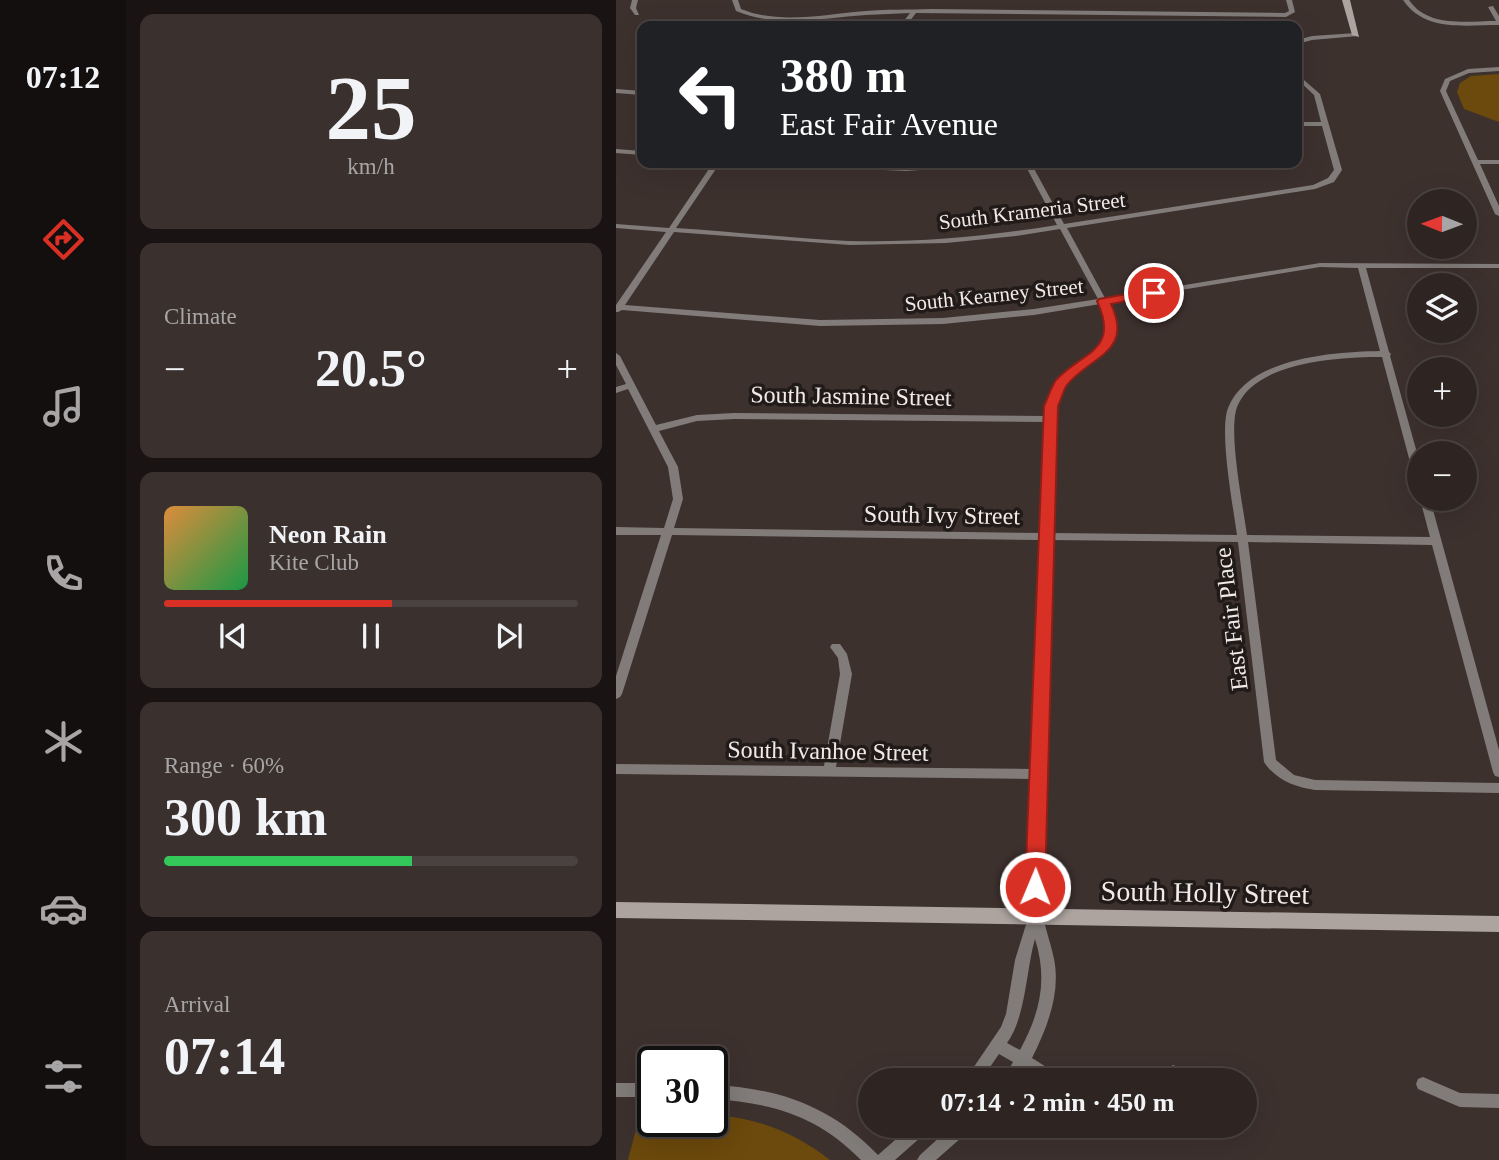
<!DOCTYPE html>
<meta charset="utf-8">
<style>
:root{--surface:#2e2522;--page:#3a312f;--text:#f1f3f6;--muted:#a7a5a5;--line:#494240;--accent:#d93025}
body{margin:0;font-family:Georgia,serif;background:var(--page);color:var(--text);height:100vh;display:flex;flex-direction:column;font-size:26px;white-space:nowrap}
*{box-sizing:border-box;margin:0}
p{font-size:23px;color:var(--muted)}
.icon{flex:none;width:38px;height:38px;fill:none;stroke:currentColor;stroke-width:2;stroke-linecap:round;stroke-linejoin:round}
.map{position:relative;flex:1;overflow:hidden}
.panel{display:flex;flex-direction:column;gap:14px;padding:14px;background:#191413;width:490px}
.panel>*{flex:none}
.guide{position:absolute;left:21px;top:21px;width:665px;height:147px;border-radius:14px;box-shadow:0 7px 28px #0002,0 0 0 2px var(--line);background:#202124;color:#fff;overflow:hidden}
.needle{width:46px;rotate:271deg}
.fabs{position:absolute;left:791px;top:189px;display:grid;gap:14px}
.fabs a{display:grid;place-items:center;width:70px;height:70px;border-radius:50%;background:var(--surface);box-shadow:0 7px 28px #0002,0 0 0 2px var(--line);font-size:35px}
.speed{position:absolute;left:21px;top:1046px;display:flex;gap:14px;font-size:35px;font-weight:700;text-align:center}
.speed>*{display:grid;place-content:center;width:91px;height:91px;border-radius:50%;background:var(--surface);box-shadow:0 7px 28px #0002,0 0 0 2px var(--line);line-height:1}
.speed .limit{border:4px solid #111;border-radius:10px;background:#fff;color:#111}
.pin{position:absolute;display:grid;place-items:center;width:60px;height:60px;color:#fff;margin:-30px;border:4px solid #fff;border-radius:50%;box-shadow:0 2px 7px #0007}
.me{position:absolute;width:77px;margin:-38px;rotate:1deg;stroke-linejoin:round;filter:drop-shadow(0 0 5px #0008)}
.turn{display:flex;align-items:center;gap:24px;height:147px;padding:0 28px;font-size:32px}
.turn .icon{width:91px;height:91px;stroke-width:2.5}
.turn b{display:block;font-size:49px;line-height:60px}
.big{font-size:52px;font-weight:600;line-height:1.1}
.panel .widget{flex:1;display:flex;flex-direction:column;justify-content:center;gap:10px;min-width:0;padding:0 24px;border-radius:14px;background:var(--page)}
.panel .dial{align-items:center;gap:0}
.dial b{font-size:91px;line-height:1}
.song{display:flex;align-items:center;gap:21px}
.cover{width:84px;height:84px;border-radius:10px;background:linear-gradient(135deg,hsl(30 70% 55%),hsl(140 70% 35%))}
.played{height:7px;border-radius:4px;background:linear-gradient(90deg,var(--accent) 55%,var(--line) 55%)}
.keys{display:flex;justify-content:space-around;direction:ltr}
.heat{display:flex;justify-content:space-between;align-items:center;font-size:38px;direction:ltr}
.charge{height:10px;border-radius:5px;background:linear-gradient(90deg,#34c759 60%,var(--line) 0)}
.trip{position:absolute;left:242px;top:1068px;width:399px;height:70px;border-radius:35px;background:var(--surface);box-shadow:0 7px 28px #0002,0 0 0 2px var(--line);font-weight:600;line-height:70px;text-align:center}
main{display:flex;flex:1;min-height:0}
.tabs{display:flex;flex-direction:column;width:126px;justify-content:space-around;align-items:center;background:#120f0e;color:var(--muted)}
.tabs .icon{width:49px;height:49px}
.tabs .active{color:var(--accent)}
.tabs b{font-size:32px;color:var(--text)}
.map>svg:first-child{display:block}
</style>
<main>
<nav class="tabs">
<b>07:12</b>
<svg class="icon active" aria-label="directions" viewBox="0 0 24 24"><path d="M12 3l9 9-9 9-9-9zM9 14v-3h6M13 9l2 2-2 2"/></svg>
<svg class="icon" aria-label="music" viewBox="0 0 24 24"><path d="M9 18V5l10-2v13"/><circle cx="6" cy="18" r="3"/><circle cx="16" cy="16" r="3"/></svg>
<svg class="icon" aria-label="phone" viewBox="0 0 24 24"><path d="M5 4h4l2 5-3 2q2 4 5 5l2-3 5 2v4C11 20 4 13 5 4z"/></svg>
<svg class="icon" aria-label="climate" viewBox="0 0 24 24"><path d="M12 3v18M4 7l16 10M4 17L20 7"/></svg>
<svg class="icon" aria-label="car" viewBox="0 0 24 24"><path d="M5 17H2v-5l4-1 3-4h7l3 4 3 1v5h-3M9 17h6M6 11h13"/><circle cx="7" cy="17" r="2"/><circle cx="17" cy="17" r="2"/></svg>
<svg class="icon" aria-label="filters" viewBox="0 0 24 24"><path d="M4 7h16M4 17h16"/><circle cx="9" cy="7" r="2"/><circle cx="15" cy="17" r="2"/></svg>
</nav>
<section class="panel">
<div class="widget dial"><b>25</b><p>km/h</p></div>
<div class="widget"><p>Climate</p>
<div class="heat"><a>−</a><b class="big">20.5°</b><a>+</a></div>
</div>
<div class="widget">
<div class="song"><i class="cover"></i><div><b>Neon Rain</b><p>Kite Club</p></div></div>
<div class="played"></div>
<div class="keys"><svg class="icon" aria-label="previous" viewBox="0 0 24 24"><path d="M18 5L8 12l10 7zM5 5v14"/></svg><svg class="icon" aria-label="pause" viewBox="0 0 24 24"><path d="M8 5v14M16 5v14"/></svg><svg class="icon" aria-label="next" viewBox="0 0 24 24"><path d="M6 5l10 7-10 7zM19 5v14"/></svg></div>
</div>
<div class="widget"><p>Range · 60%</p><b class="big">300 km</b><div class="charge"></div></div>
<div class="widget"><p>Arrival</p><b class="big">07:14</b></div>
</section>
<div class="map">
<svg width="883" height="1160" viewBox="0 0 883 1160">
<rect width="100%" height="100%" fill="#3d312e"/>
<g fill="#6c490c">
<polygon points="883,74 883,122 848,109 841,92 844,83 855,76"/>
<path d="M24 1114H37V1122H96V1115C140 1117 180 1133 214 1160H12Z"/>
</g>
<g fill="none" stroke-linecap="round" stroke-linejoin="round">
<g fill="#817c79" fill-rule="evenodd">
<polygon points="16,0 22,0 20,8 23,15 19,15 14,8"/>
<path d="M116 0H122L125 9C164 25 209 14 250 11 271 9 293 10 315 9L669 13 673 11 670 0H676L679 12 670 17 300 13 290 26H284L294 13C279 14 265 14 250 15 207 18 161 28 120 11Z"/>
<path d="M787 0H793C812 28 850 21 880 21L872 7 877 6 883 16V25C848 25 809 32 787 0Z"/>
<polygon points="740,33 742,34 742,36 696,40 681,44 681,40 696,36"/>
<polygon points="883,67 883,71 853,73 834,81 830,91 862,160 883,160 883,164 864,164 883,206 883,216 879,214 824,91 829,79 852,69"/>
<path d="M681 74 704 94 726 170 718 182 699 189 451 228 489 298 704 263 883 264V268H750L773 352 775 354 774 356 803 460V480L798 477 766 357C724 357 639 361 621 407 612 432 627 506 631 535L814 537 804 499H814L883 750V777L879 776 877 772 816 545 632 542 660 760 678 775 699 780 883 783V793L699 790C678 787 660 780 648 762L622 542 435 540 425 901C426 921 434 939 438 959 445 993 431 1028 416 1058L443 1075 445 1080H424L409 1070 403 1080H387L397 1062 383 1054 365 1080H349L385 1027 390 1014 399 960 413 915 412 887 416 779 0 774V764L208 766 224 674 222 658 214 647 216 644H224L231 654 236 674 220 767 416 769 425 540 56 535 6 694 4 697 0 699V676L45 535H0V527L48 528 57 499 52 467 12 389 0 393V387L10 384 0 365V353L4 356 40 425 81 415 118 413 430 416V406L442 381 487 343 493 326 484 304 418 315 327 324 204 326 6 310 2 312H0V305L50 232 0 228V224L53 228 97 163H104L60 228C118 232 175 238 232 241 302 243 373 236 441 225L408 163H415L448 224 697 185 712 178 718 170 706 126H681V122H705L698 95 681 79ZM444 229 482 299 418 309 327 318 204 320 9 305 58 232 234 245 330 243 400 236ZM704 267 742 268 764 351C719 352 632 357 612 408 603 432 617 506 621 535L436 533 440 406 449 384 494 346 501 326 492 302ZM118 419 430 422 425 533 58 528 67 499 62 467 43 431 81 421ZM419 939C432 980 424 1013 404 1050L391 1043C410 1017 410 970 419 939Z"/>
<polygon points="0,89 26,91 26,95 0,93"/>
<polygon points="0,149 26,151 26,155 0,153"/>
<path d="M158 163C202 161 246 167 290 167 319 166 348 162 378 163L374 165 290 171 162 165Z"/>
<polygon points="557,1065 562,1067 564,1072 559,1080 541,1080 543,1075"/>
<polygon points="807,1077 844,1093 883,1094 883,1108 844,1107 839,1105 802,1089 800,1084 802,1079"/>
<rect x="0" y="1083" width="37" height="14"/>
<path d="M96 1085C163 1088 215 1106 262 1155L296 1125H315L313 1130 279 1160H245C202 1116 157 1103 96 1099Z"/>
<polygon points="337,1125 356,1125 354,1130 320,1160 301,1160 304,1155"/>
</g>
<g fill="#ada49f" fill-rule="evenodd">
<polygon points="726,0 734,0 743,37 736,35"/>
<polygon points="0,902 883,916 883,932 0,918"/>
</g>
</g>
<path fill="#d93025" stroke="#8d1f18" stroke-width="2" d="M538 289 542 290V295L495 304C518 353 474 356 451 385 447 391 445 400 442 406L429 887 426 893 419 896 412 893 409 887 428 406C432 398 435 387 440 380 467 351 504 351 481 301L483 299Z"/>
<g text-anchor="middle" stroke-width="7" stroke-linejoin="round" paint-order="stroke">
<g font-size="21" fill="#f2eae8" stroke="#201b19">
<text transform="translate(416 211) rotate(-7)" y="7">South Krameria Street</text>
<text transform="translate(378 295) rotate(-6)" y="7">South Kearney Street</text>
</g>
<g font-size="24" fill="#f2eae8" stroke="#201b19">
<text transform="translate(235 396) rotate(1)" y="8">South Jasmine Street</text>
<text transform="translate(326 515) rotate(1)" y="8">South Ivy Street</text>
<text transform="translate(615 619) rotate(-97)" y="8">East Fair Place</text>
<text transform="translate(212 751) rotate(1)" y="8">South Ivanhoe Street</text>
</g>
<g font-size="28" fill="#f2eae8" stroke="#201b19">
<text transform="translate(589 892) rotate(1)" y="10">South Holly Street</text>
</g>
</g>
</svg>
<div class="fabs">
<a><svg class="needle" viewBox="-14 -14 28 28"><path d="M0-13l5 13h-10z" fill="#e53935"/><path d="M0 13l5-13h-10z" fill="#a7a5a5"/></svg></a>
<a><svg class="icon" aria-label="layers" viewBox="0 0 24 24"><path d="M12 4l9 5-9 5-9-5zM3 14l9 5 9-5"/></svg></a>
<a>+</a>
<a>−</a>
</div>
<div class="speed"><div class="limit">30</div></div>
<div class="pin" style="left:538px;top:293px;background:#d93025"><svg class="icon" aria-label="arrive" viewBox="0 0 24 24"><path d="M6 21V4h12l-3 4 3 4H6"/></svg></div>
<svg class="me" style="left:419px;top:887px" viewBox="-20 -20 40 40"><circle r="17" fill="#d93025" stroke="#fff" stroke-width="3"/><path d="M0-11L8 9 0 5-8 9z" fill="#fff"/></svg>
<div class="trip">07:14 · 2 min · 450 m</div>
<div class="guide">
<div class="turn"><svg class="icon" aria-label="left" viewBox="0 0 24 24"><path d="M17 20v-9H6M10 6l-5 5 5 5"/></svg><div><b>380 m</b>East Fair Avenue</div></div>
</div>
</div>
</main>
